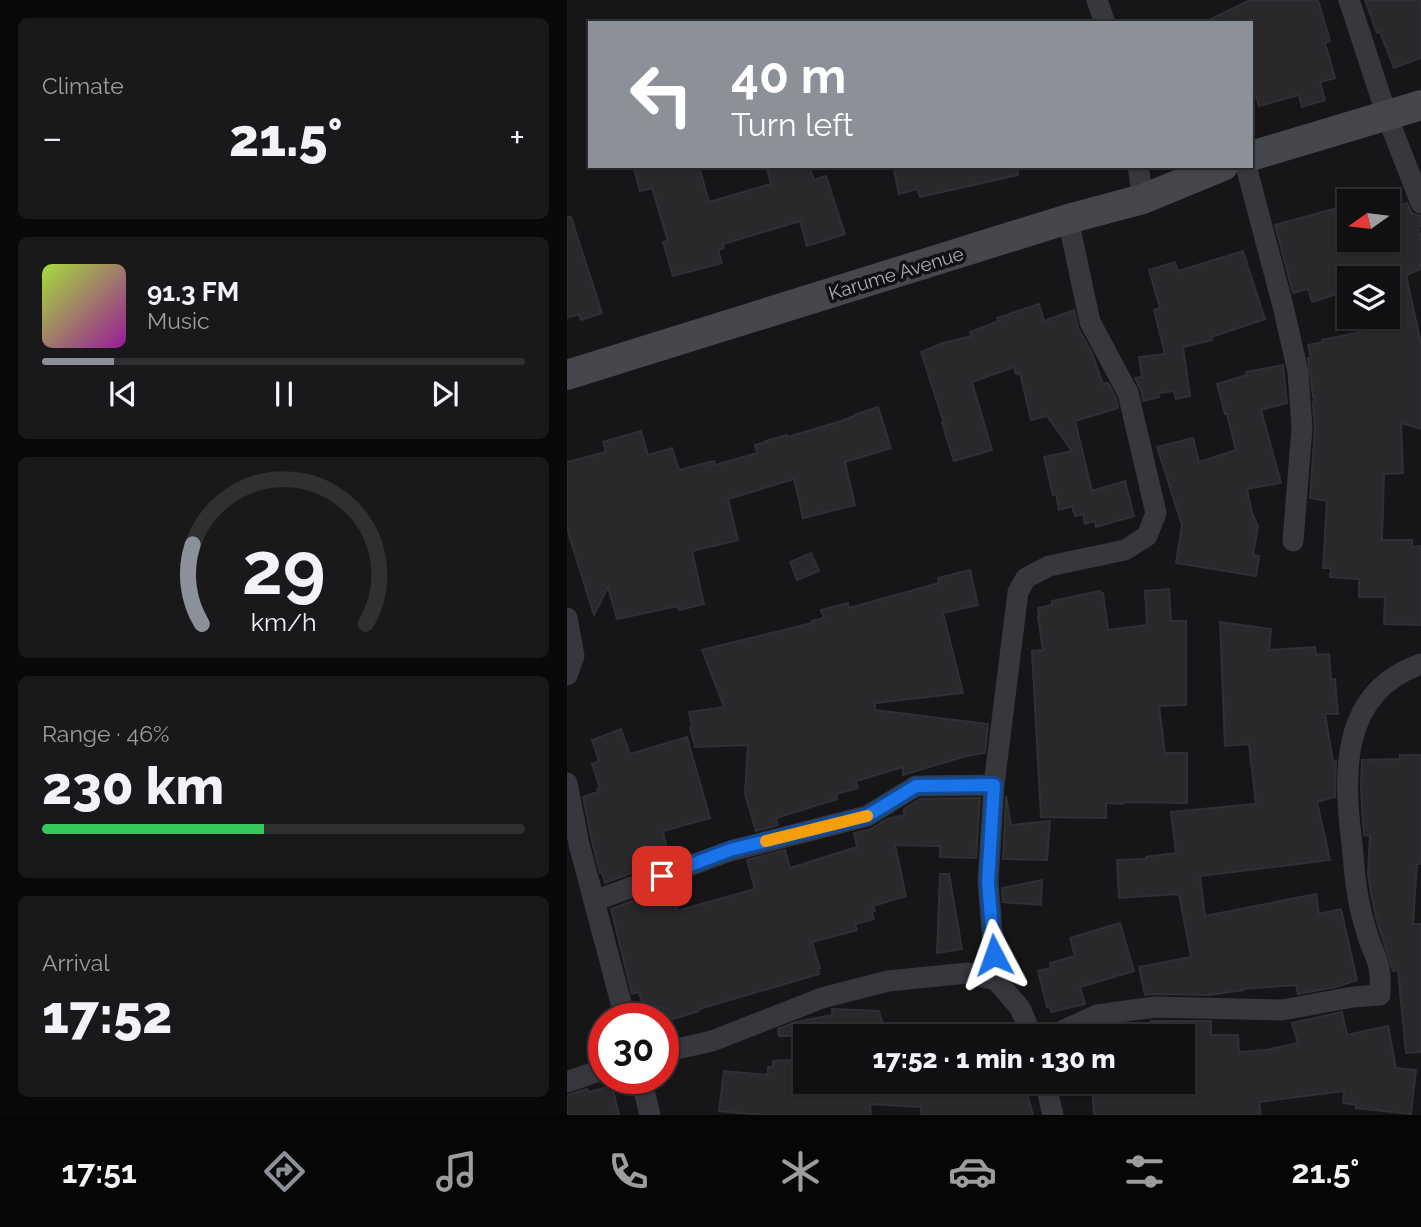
<!DOCTYPE html>
<meta charset="utf-8">
<style>
:root{--surface:#101012;--page:#19191b;--text:#f1f3f6;--muted:#9c9d9f;--line:#303032;--accent:#8c9099}
body{margin:0;font-family:Raleway,sans-serif;background:var(--page);color:var(--text);height:100vh;display:flex;flex-direction:column;font-size:26px;white-space:nowrap}
*{box-sizing:border-box;margin:0}
p{font-size:23px;color:var(--muted)}
.icon{flex:none;width:38px;height:38px;fill:none;stroke:currentColor;stroke-width:2;stroke-linecap:round;stroke-linejoin:round}
.map{position:relative;flex:1;overflow:hidden}
.side{display:flex;flex-direction:column;gap:18px;padding:18px;background:#09090a;width:567px}
.side>*{flex:none}
.guide{position:absolute;left:21px;top:21px;width:665px;height:147px;border-radius:0px;box-shadow:0 2px 5px #0004,0 0 0 2px var(--line);background:#8c9099;color:#fff;overflow:hidden}
.needle{width:46px;rotate:256deg}
.controls{position:absolute;left:770px;top:189px;display:grid;gap:14px}
.controls a{display:grid;place-items:center;width:63px;height:63px;border-radius:0px;background:var(--surface);box-shadow:0 2px 5px #0004,0 0 0 2px var(--line);font-size:35px}
.speed{position:absolute;left:21px;top:1003px;display:flex;gap:14px;font-size:35px;font-weight:700;text-align:center}
.speed>*{display:grid;place-content:center;width:91px;height:91px;border-radius:50%;background:var(--surface);box-shadow:0 2px 5px #0004,0 0 0 2px var(--line);line-height:1}
.speed .limit{border:10px solid #d22;background:#fff;color:#111}
.pin{position:absolute;display:grid;place-items:center;width:60px;height:60px;color:#fff;margin:-30px;border-radius:14px;box-shadow:0 4px 10px #0006}
.me{position:absolute;width:77px;margin:-38px;rotate:356deg;stroke-linejoin:round;filter:drop-shadow(0 0 5px #0008)}
.turn{display:flex;align-items:center;gap:24px;height:147px;padding:0 28px;font-size:32px}
.turn .icon{width:91px;height:91px;stroke-width:2.5}
.turn b{display:block;font-size:49px;line-height:60px}
.big{font-size:52px;font-weight:800;line-height:1.1}
.side .tile{flex:1;display:flex;flex-direction:column;justify-content:center;gap:10px;min-width:0;padding:0 24px;border-radius:10px;background:var(--page)}
.side .dial{align-items:center;gap:0}
.dial svg{height:182px;overflow:visible;fill:none;stroke:var(--line);stroke-width:7;stroke-linecap:round;text-anchor:middle}
.dial text{fill:var(--text);stroke:none}
.song{display:flex;align-items:center;gap:21px}
.cover{width:84px;height:84px;border-radius:10px;background:linear-gradient(135deg,hsl(80 70% 55%),hsl(300 70% 35%))}
.played{height:7px;border-radius:4px;background:linear-gradient(90deg,var(--accent) 15%,var(--line) 15%)}
.keys{display:flex;justify-content:space-around;direction:ltr}
.heat{display:flex;justify-content:space-between;align-items:center;font-size:38px;direction:ltr}
.charge{height:10px;border-radius:5px;background:linear-gradient(90deg,#34c759 46%,var(--line) 0)}
.trip{position:absolute;left:226px;top:1024px;width:402px;height:70px;border-radius:0px;background:var(--surface);box-shadow:0 2px 5px #0004,0 0 0 2px var(--line);font-weight:800;line-height:70px;text-align:center}
.tabs{display:flex;height:112px;justify-content:space-around;align-items:center;background:#060607;color:var(--muted)}
.tabs .icon{width:49px;height:49px}
.tabs .selected{color:var(--accent)}
.tabs b{font-size:32px;color:var(--text)}
main{display:flex;flex:1;min-height:0}
.map>svg:first-child{display:block}
</style>
<main>
<section class="side">
<div class="tile"><p>Climate</p>
<div class="heat"><a>−</a><b class="big">21.5°</b><a>+</a></div>
</div>
<div class="tile">
<div class="song"><i class="cover"></i><div><b>91.3 FM</b><p>Music</p></div></div>
<div class="played"></div>
<div class="keys"><svg class="icon" aria-label="previous" viewBox="0 0 24 24"><path d="M18 5L8 12l10 7zM5 5v14"/></svg><svg class="icon" aria-label="pause" viewBox="0 0 24 24"><path d="M8 5v14M16 5v14"/></svg><svg class="icon" aria-label="next" viewBox="0 0 24 24"><path d="M6 5l10 7-10 7zM19 5v14"/></svg></div>
</div>
<div class="tile dial"><svg viewBox="0 0 100 80">
<path d="M14 69A42 42 0 1 1 86 69"/>
<path d="M14 69A42 42 0 0 1 10 34" stroke="#8c9099"/>
<text x="50" y="56" font-size="32" font-weight="700">29</text>
<text x="50" y="72" font-size="11">km/h</text>
</svg></div>
<div class="tile"><p>Range · 46%</p><b class="big">230 km</b><div class="charge"></div></div>
<div class="tile"><p>Arrival</p><b class="big">17:52</b></div>
</section>
<div class="map">
<svg width="854" height="1115" viewBox="0 0 854 1115">
<rect width="100%" height="100%" fill="#161618"/>
<g fill="#29292c" stroke="#303034" stroke-width="2">
<polygon points="683,0 751,0 763,41 758,43 768,78 753,82 758,100 735,107 732,95 692,106 684,79 684,23 636,23"/>
<polygon points="798,0 854,0 854,58 827,68 813,32 810,33"/>
<polygon points="66,166 132,166 142,202 204,184 199,166 242,166 247,180 259,176 278,234 240,246 233,221 156,244 157,248 151,250 155,263 106,276 96,242 101,241 85,188 73,191"/>
<polygon points="326,166 450,166 451,175 353,197 350,189 332,194"/>
<polygon points="823,195 826,207 840,203 845,213 853,216 854,221 854,226 851,227 854,238 854,269 839,275 854,344 854,429 834,423 836,473 817,474 815,540 845,540 845,547 854,546 854,625 817,624 818,597 792,597 792,579 763,577 764,568 756,568 760,501 743,498 748,429 746,404 748,396 746,397 741,358 744,358 741,345 756,342 755,340 812,328 808,317 821,317 821,278 782,278 782,290 745,302 741,289 726,293 708,225 774,207 775,210 782,208 782,240 821,240 821,201 804,201"/>
<polygon points="0,217 4,217 35,313 14,320 12,314 0,318"/>
<polygon points="676,251 698,319 644,337 645,340 616,347 623,396 609,399 607,391 591,393 592,397 576,401 574,390 568,378 575,377 572,357 598,354 587,310 593,308 582,270 608,262 611,271"/>
<polygon points="472,304 477,321 507,310 511,328 525,353 536,384 541,383 549,398 551,408 508,421 525,491 558,481 567,516 529,527 528,521 518,524 516,514 508,516 505,506 492,510 489,494 486,495 477,457 505,451 480,416 464,420 453,373 449,374 447,367 405,382 425,450 387,461 375,423 377,423 354,352 376,343 405,336 403,332 432,321 430,318"/>
<polygon points="716,365 720,403 694,410 714,483 680,489 685,513 691,526 686,555 692,556 689,576 609,563 615,525 590,447 626,438 632,462 669,450 660,414 658,414 650,384 680,375 679,372"/>
<polygon points="311,407 324,448 278,462 288,505 236,518 227,479 161,499 171,540 125,551 137,604 112,610 111,606 50,619 41,587 27,615 0,529 0,462 39,452 36,442 74,431 81,455 105,448 112,470 147,461 148,465 190,453 188,445 200,442 199,441 220,435 221,437 271,422 287,416 287,415"/>
<polygon points="244,553 252,571 230,580 223,562"/>
<polygon points="403,570 411,605 376,613 396,693 308,703 308,710 421,724 418,753 399,756 336,775 336,767 289,781 291,788 269,794 270,799 209,818 211,825 189,831 178,794 181,745 128,747 123,728 125,727 122,712 157,707 135,650 245,623 245,621 257,618 254,610 281,603 282,608 372,583 371,578"/>
<polygon points="602,589 604,621 619,621 619,705 592,706 598,753 620,753 620,803 557,802 556,804 539,803 539,818 474,817 465,651 476,650 471,617 472,617 471,608 485,605 485,601 533,591 534,593 536,593 541,630 580,625 578,591"/>
<polygon points="653,622 704,629 702,650 748,647 749,655 762,654 764,680 768,679 771,714 758,714 766,762 769,761 768,797 750,802 763,860 633,876 638,916 749,894 752,914 774,909 790,980 769,987 731,994 729,985 675,989 676,990 642,995 588,994 578,995 572,967 624,957 612,894 552,898 550,860 579,859 579,857 609,853 604,812 689,804 682,744 658,746"/>
<polygon points="54,729 63,754 120,737 143,818 96,831 100,849 94,851 97,861 38,883 35,872 33,873 25,841 16,797 31,792 30,789 33,788 25,764 32,761 25,740"/>
<polygon points="833,755 854,755 854,864 850,864 846,924 854,924 854,1052 839,1053 831,970 826,971 809,918 804,893 801,875 803,836 797,835 794,790 795,760 833,759"/>
<polygon points="439,796 444,825 483,821 480,860 436,859"/>
<polygon points="413,798 409,858 373,857 373,846 328,845 339,896 306,906 308,911 305,912 307,919 288,924 290,930 245,942 253,968 251,968 252,974 132,1009 132,1011 103,1020 102,1017 96,1019 96,1007 78,1012 72,992 65,994 44,909 104,887 110,911 188,889 180,860 218,850 223,868 290,847 287,833 304,829 320,819 337,815 337,809 353,799"/>
<polygon points="373,874 382,874 395,949 370,953"/>
<polygon points="475,880 474,905 436,902 435,888"/>
<polygon points="553,923 567,971 513,987 518,1004 484,1012 483,1006 480,1007 471,971 484,968 483,963 508,956 503,938"/>
<polygon points="265,1009 312,1011 319,1036 212,1036 211,1029 229,1022 265,1015"/>
<polygon points="775,1012 780,1035 821,1026 829,1068 849,1070 844,1114 789,1108 789,1105 776,1103 777,1091 692,1102 694,1115 527,1115 525,1082 622,1082 616,1050 616,1036 587,1036 584,1021 644,1021 644,1035 671,1035 672,1052 699,1050 731,1043 725,1023"/>
<polygon points="238,1059 238,1082 408,1082 409,1088 432,1082 457,1082 466,1115 354,1115 354,1107 303,1104 304,1115 196,1115 152,1111 157,1071 201,1075 201,1067 206,1067 206,1061"/>
<polygon points="45,1086 52,1115 0,1115 0,1095 20,1089 22,1092"/>
</g>
<g fill="none" stroke-linecap="round" stroke-linejoin="round">
<g stroke="#37383d" stroke-width="21">
<polyline points="530,0 538,23"/>
<polyline points="782,0 820,116 854,203"/>
<polyline points="571,166 576,199"/>
<polyline points="679,166 716,306 731,372 735,428 726,541"/>
<polyline points="0,618 7,656 0,675"/>
<polyline points="0,783 12,844 58,1018"/>
<polyline points="427,785 451,592 459,578 482,566 558,550 580,536 589,513 561,393 523,322 501,219"/>
<polyline points="27,901 163,851 300,816 349,786 427,785 421,882 429,980"/>
<path d="M484 1036 530 1015 588 1007 715 1010 786 997 813 995C813 987 814 977 812 968 810 957 803 945 800 933 797 923 794 913 792 902 788 884 787 863 785 844 776 773 773 692 854 664"/>
<polyline points="96,1052 145,1041 255,998 321,981 401,973 429,980 453,1008 465,1036"/>
<polyline points="74,1078 83,1115"/>
<polyline points="0,1082 37,1069"/>
<polyline points="478,1082 486,1115"/>
</g>
<g stroke="#45474d" stroke-width="30">
<polyline points="684,156 854,105"/>
<polyline points="0,375 501,219 576,199 656,166"/>
</g>
</g>
<g fill="none" stroke-linecap="round" stroke-linejoin="round">
<defs>
<polyline id="route" points="95,876 163,850 300,816 349,786 427,785 421,882 427,955"/>
</defs>
<use href="#route" stroke="#114b97" stroke-width="18"/>
<use href="#route" stroke="#1a73e8" stroke-width="12"/>
<polyline stroke="#f59e0b" stroke-width="12" points="199,841 300,816"/>
</g>
<g text-anchor="middle" stroke-width="7" stroke-linejoin="round" paint-order="stroke">
<g font-size="19" fill="#a8adb8" stroke="#111113">
<text transform="translate(329 273) rotate(-17)" y="7">Karume Avenue</text>
</g>
</g>
</svg>
<div class="controls">
<a><svg class="needle" viewBox="-14 -14 28 28"><path d="M0-13l5 13h-10z" fill="#e53935"/><path d="M0 13l5-13h-10z" fill="#9c9d9f"/></svg></a>
<a><svg class="icon" aria-label="layers" viewBox="0 0 24 24"><path d="M12 4l9 5-9 5-9-5zM3 14l9 5 9-5"/></svg></a>
</div>
<div class="speed"><div class="limit">30</div></div>
<div class="pin" style="left:95px;top:876px;background:#d93025"><svg class="icon" aria-label="arrive" viewBox="0 0 24 24"><path d="M6 21V4h12l-3 4 3 4H6"/></svg></div>
<svg class="me" style="left:427px;top:955px" viewBox="-20 -20 40 40"><path d="M0-17L14 15 0 8-14 15z" fill="#1a73e8" stroke="#fff" stroke-width="4"/></svg>
<div class="trip">17:52 · 1 min · 130 m</div>
<div class="guide">
<div class="turn"><svg class="icon" aria-label="left" viewBox="0 0 24 24"><path d="M17 20v-9H6M10 6l-5 5 5 5"/></svg><div><b>40 m</b>Turn left</div></div>
</div>
</div>
</main>
<nav class="tabs">
<b>17:51</b>
<svg class="icon selected" aria-label="directions" viewBox="0 0 24 24"><path d="M12 3l9 9-9 9-9-9zM9 14v-3h6M13 9l2 2-2 2"/></svg>
<svg class="icon" aria-label="music" viewBox="0 0 24 24"><path d="M9 18V5l10-2v13"/><circle cx="6" cy="18" r="3"/><circle cx="16" cy="16" r="3"/></svg>
<svg class="icon" aria-label="phone" viewBox="0 0 24 24"><path d="M5 4h4l2 5-3 2q2 4 5 5l2-3 5 2v4C11 20 4 13 5 4z"/></svg>
<svg class="icon" aria-label="climate" viewBox="0 0 24 24"><path d="M12 3v18M4 7l16 10M4 17L20 7"/></svg>
<svg class="icon" aria-label="car" viewBox="0 0 24 24"><path d="M5 17H2v-5l4-1 3-4h7l3 4 3 1v5h-3M9 17h6M6 11h13"/><circle cx="7" cy="17" r="2"/><circle cx="17" cy="17" r="2"/></svg>
<svg class="icon" aria-label="filters" viewBox="0 0 24 24"><path d="M4 7h16M4 17h16"/><circle cx="9" cy="7" r="2"/><circle cx="15" cy="17" r="2"/></svg>
<b>21.5°</b>
</nav>
